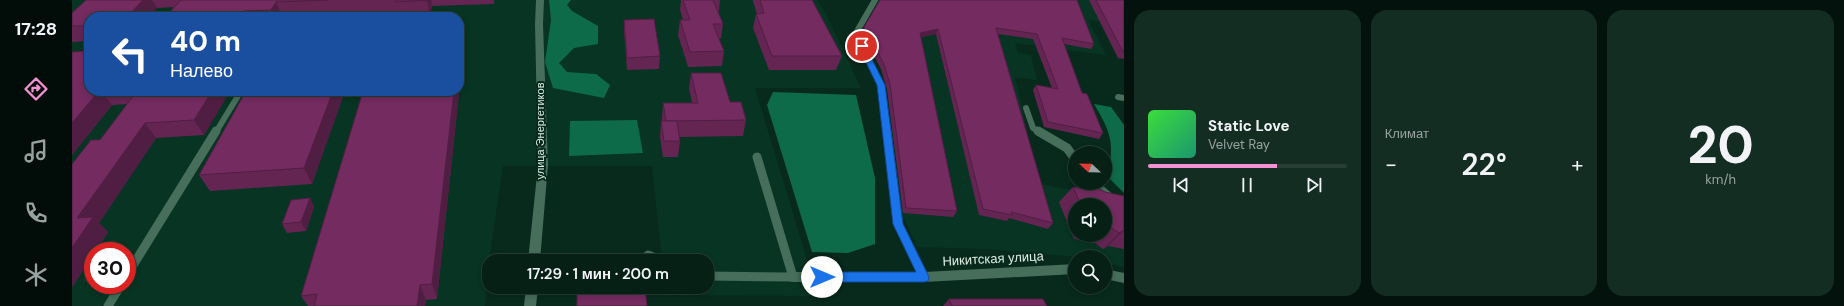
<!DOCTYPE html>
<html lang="ru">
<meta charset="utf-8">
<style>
:root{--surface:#062016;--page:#142d23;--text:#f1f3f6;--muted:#98a3a1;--line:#273e35;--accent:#f491d4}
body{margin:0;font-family:"DM Sans",sans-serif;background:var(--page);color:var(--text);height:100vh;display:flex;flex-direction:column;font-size:15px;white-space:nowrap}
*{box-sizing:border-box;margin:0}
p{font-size:13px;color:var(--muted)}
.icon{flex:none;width:22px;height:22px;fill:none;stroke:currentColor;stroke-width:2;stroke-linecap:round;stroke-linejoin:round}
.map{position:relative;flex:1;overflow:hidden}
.drawer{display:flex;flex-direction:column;gap:10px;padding:10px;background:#03120c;width:720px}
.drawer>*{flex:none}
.hud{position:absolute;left:12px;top:12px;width:380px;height:84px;border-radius:16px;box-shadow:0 2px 6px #0003,0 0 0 1px var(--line);background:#1a4fa0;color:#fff;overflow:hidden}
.needle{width:26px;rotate:292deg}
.buttons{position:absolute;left:996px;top:146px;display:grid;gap:8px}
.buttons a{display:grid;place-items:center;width:44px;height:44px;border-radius:50%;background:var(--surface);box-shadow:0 2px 6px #0003,0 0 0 1px var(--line);font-size:20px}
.speed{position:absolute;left:12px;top:242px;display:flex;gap:8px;font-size:20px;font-weight:700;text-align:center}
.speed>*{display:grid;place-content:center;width:52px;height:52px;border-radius:50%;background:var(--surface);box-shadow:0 2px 6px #0003,0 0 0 1px var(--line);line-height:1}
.speed .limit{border:6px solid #d22;background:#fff;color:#111}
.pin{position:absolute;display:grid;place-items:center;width:34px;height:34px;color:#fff;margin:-17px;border:2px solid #fff;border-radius:50%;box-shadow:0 1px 4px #0007}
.me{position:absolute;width:44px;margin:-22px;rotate:90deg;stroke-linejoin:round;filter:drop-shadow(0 0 3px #0008)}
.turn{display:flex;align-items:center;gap:14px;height:84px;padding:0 20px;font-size:18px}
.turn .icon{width:52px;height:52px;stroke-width:2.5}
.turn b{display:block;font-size:28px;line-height:34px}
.big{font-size:30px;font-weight:600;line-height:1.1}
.drawer .card{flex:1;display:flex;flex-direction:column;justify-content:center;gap:6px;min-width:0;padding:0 14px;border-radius:16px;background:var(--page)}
.drawer .dial{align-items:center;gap:0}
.dial b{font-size:52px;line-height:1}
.song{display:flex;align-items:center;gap:12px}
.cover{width:48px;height:48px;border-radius:6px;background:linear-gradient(135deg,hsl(120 70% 55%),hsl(160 70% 35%))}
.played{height:4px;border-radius:2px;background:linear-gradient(90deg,var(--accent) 65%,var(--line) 65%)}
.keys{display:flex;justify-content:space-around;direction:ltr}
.heat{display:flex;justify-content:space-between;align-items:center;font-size:22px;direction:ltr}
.drawer .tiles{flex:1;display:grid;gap:10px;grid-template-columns:repeat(3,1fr)}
.trip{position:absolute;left:410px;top:254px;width:232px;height:40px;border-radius:16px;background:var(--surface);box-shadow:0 2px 6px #0003,0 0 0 1px var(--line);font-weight:600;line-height:40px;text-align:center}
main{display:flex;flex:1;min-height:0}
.dock{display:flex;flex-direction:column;width:72px;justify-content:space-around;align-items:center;background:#020d09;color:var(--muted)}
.dock .icon{width:28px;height:28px}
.dock .on{color:var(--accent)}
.dock b{font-size:18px;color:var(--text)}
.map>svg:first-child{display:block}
</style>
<main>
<nav class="dock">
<b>17:28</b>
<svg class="icon on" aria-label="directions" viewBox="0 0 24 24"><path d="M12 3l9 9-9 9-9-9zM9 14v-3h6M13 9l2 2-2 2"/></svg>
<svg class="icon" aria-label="music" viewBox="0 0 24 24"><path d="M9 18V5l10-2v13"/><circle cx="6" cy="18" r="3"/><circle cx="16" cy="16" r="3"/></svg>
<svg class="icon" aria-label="phone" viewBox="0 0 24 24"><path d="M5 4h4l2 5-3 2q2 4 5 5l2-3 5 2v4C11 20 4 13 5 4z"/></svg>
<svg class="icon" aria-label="climate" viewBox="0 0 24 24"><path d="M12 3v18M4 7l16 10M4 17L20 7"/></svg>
</nav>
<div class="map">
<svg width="1052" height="306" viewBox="0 0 1052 306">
<rect width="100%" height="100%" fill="#082a1d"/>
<g fill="#073423" fill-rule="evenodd">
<path d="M0 0H745L754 14 789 88H683L746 296 594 295 593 287H635V261H590L580 166H431L417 261 413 306H0ZM17 17H387V91H17ZM21 251H55V285H21Z"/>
<path d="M806 0H1052V24L1016 20 1034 55 943 43 946 53 959 55 965 80 943 77 967 184 1036 196 1052 210V267L1033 263V257H1006L916 249 845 247 830 213 815 89 809 69 790 33ZM1003 205H1033V235H1003Z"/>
</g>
<g fill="#0d6b4a">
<polygon points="477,0 499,0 495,5 500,11 526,26 526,44 502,48 487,63 495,72 524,74 538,85 532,98 481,88 473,62 479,20"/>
<polygon points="701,92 784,95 803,178 803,244 776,253 740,252 695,105"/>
<path d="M1022 104 1039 107 1052 125V193L1037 178C1041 141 1041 136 1022 104Z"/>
<polygon points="565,120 571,153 497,156 498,121"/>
</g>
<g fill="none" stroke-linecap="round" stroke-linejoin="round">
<g stroke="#466e5b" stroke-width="6">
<polyline points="803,0 784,33 809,85 815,132"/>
<polyline points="1046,97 1052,98"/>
<polyline points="954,108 961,128 968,132"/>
<polyline points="144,132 169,91"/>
</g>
<g stroke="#466e5b" stroke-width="9">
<polyline points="815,131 826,224 852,277"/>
<polyline points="966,131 995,148 1003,159"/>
<polyline points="1021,183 1052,210"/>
<polyline points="576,255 592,261"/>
<polyline points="55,275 144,131"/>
<polyline points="635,276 721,277 685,157"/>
<polyline points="36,306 49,285"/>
</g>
<g fill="#466e5b" fill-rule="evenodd">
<polygon points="464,0 472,0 471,24 476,165 468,261 456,261 466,165 463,24"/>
<polygon points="1003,264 1003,274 852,282 721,282 717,281 715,277 717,273 721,272 852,272"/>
<polygon points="1033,269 1052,273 1052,283 1033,279"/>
<polygon points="454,287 466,287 464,306 452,306"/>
</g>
</g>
<g fill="#642553" fill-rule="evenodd">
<polygon points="14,0 422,0 422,4 360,6 358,15 328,16 326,12 210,16 210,17 100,17 97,13 102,7 85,8 17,17 17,41 0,42 0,13"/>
<polygon points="609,0 648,0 647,11 646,11 651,24 649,38 647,39 652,51 650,66 616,67 606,35 608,20 611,20 608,10"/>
<polygon points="681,0 740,0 770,56 764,70 697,70 681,28 684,14 685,14 681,1"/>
<polygon points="808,0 1022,44 1019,49 992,44 1010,93 1031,133 1027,139 972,127 961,90 964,85 980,88 961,39 926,34 981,223 976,229 937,218 935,221 907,215 864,34 849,37 885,211 881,217 831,213 815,89 809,69 790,33 792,27"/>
<polygon points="1017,0 1052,0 1052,59 1046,58"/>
<polygon points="552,20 588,56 587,69 555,70 552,32"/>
<polygon points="388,41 391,56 365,299 354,300 353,306 236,306 229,296"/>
<polygon points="0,52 17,91 158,91 132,135 84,138 27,223 36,232 24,251 21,251 21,255 0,287 28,140 55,104 40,105 0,155"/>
<polygon points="619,73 658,102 674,120 671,136 608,137 608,141 606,157 591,157 588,137 589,121 590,121 590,119 591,103 620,103 617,88"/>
<polygon points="174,91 273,91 240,184 138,191 127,175"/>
<path d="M1001 187 1052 196V249L1036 246 1031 249 1023 243 1002 239 987 202ZM1003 205H1033V235H1003Z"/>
<polygon points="238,198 242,207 234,231 215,233 210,224"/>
<polygon points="877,299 975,306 871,306"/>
</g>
<g fill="#511e43">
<polygon points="71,0 80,0 85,8 77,17 55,17"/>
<polygon points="355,0 359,0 360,6 358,15"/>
<polygon points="204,2 210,16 210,17 203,17 199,10"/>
<polygon points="172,11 175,17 168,17"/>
<polygon points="866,29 864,34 846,38 848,33"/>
<polygon points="388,41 391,56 365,299 360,284 382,91 387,91 387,49"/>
<polygon points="27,91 29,91 40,105 0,155 0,123"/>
<polygon points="140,91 158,91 132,135 122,120"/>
<polygon points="261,91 273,91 240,184 232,168"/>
<polygon points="73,123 84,138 27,223 36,232 24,251 21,251 21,255 0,287 0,248 5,218"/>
<polygon points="238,198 242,207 234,231 229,222"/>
<polygon points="1052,230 1036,246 1031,249 1047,233"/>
<polygon points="348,285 354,300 353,306 345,306"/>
</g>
<g fill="#742b60" stroke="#511e43">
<polygon points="14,0 71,0 55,17 17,17 17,26 0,26 0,13"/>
<polygon points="109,0 257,0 204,2 199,10 172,11 168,17 113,17 117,12 97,13"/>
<polygon points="324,0 355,0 324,2"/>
<polygon points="611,0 641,0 651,24 641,24 652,51 618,52 608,20 618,20"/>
<polygon points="688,0 740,0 770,56 700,56 684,14 692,13"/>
<polygon points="808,0 1005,0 1022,44 990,38 1010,93 1015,94 1031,133 976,122 964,85 986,89 965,34 924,28 981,223 939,212 940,215 911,209 866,29 848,33 885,211 834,208 818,84 812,64 792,27"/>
<polygon points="1024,0 1052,0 1052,52 1051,52"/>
<polygon points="582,19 588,56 555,58 552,20"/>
<polygon points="17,51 17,91 27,91 0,123 0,52"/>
<polygon points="619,73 649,73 658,102 669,102 674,120 594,121 591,103 626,103"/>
<polygon points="65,91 140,91 122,120 73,123 5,218 21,217 0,248 0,164 19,140 28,140"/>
<polygon points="174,91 261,91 232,168 127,175"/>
<polygon points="291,91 382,91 360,284 348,285 345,306 242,306 245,294 229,296"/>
<polygon points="589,121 605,121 608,141 592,141"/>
<polygon points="1001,187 1021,190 1024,187 1033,192 1052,196 1052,230 1047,233 1038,227 1033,227 1033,205 1009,205"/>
<polygon points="238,198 229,222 210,224 219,200"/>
<polygon points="505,287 573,287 575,306 505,306"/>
<polygon points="877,299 971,299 975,306 880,306"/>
</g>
<polygon fill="#1a73e8" stroke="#114b97" points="787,44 793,46 813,85 831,224 857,277 856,281 852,282 750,282 746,280 744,277 746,273 750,272 844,272 821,224 805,85 786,46"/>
<g text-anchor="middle" stroke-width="4" stroke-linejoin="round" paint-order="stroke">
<g font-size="11" fill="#dbede3" stroke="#082a1d">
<text transform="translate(468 131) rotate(-90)" y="4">улица Энергетиков</text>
</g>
<g font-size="13" fill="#dbede3" stroke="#082a1d">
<text transform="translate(921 258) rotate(-3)" y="5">Никитская улица</text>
</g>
</g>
</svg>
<div class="buttons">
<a><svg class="needle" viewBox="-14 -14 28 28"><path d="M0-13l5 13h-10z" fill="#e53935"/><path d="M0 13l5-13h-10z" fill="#98a3a1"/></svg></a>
<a><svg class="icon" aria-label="sound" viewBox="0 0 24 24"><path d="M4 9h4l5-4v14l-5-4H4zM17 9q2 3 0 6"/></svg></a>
<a><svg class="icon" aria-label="search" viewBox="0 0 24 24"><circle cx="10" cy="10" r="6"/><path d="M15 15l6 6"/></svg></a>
</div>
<div class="speed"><div class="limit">30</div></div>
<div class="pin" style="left:790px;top:46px;background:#d93025"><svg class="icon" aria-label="arrive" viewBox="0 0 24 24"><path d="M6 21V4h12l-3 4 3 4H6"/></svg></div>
<svg class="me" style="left:750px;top:277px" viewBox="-20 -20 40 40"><circle r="19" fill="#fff"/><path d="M0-13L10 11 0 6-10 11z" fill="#1a73e8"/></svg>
<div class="trip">17:29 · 1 мин · 200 m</div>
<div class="hud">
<div class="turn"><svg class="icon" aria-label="left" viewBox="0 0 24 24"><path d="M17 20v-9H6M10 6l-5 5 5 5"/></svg><div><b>40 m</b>Налево</div></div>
</div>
</div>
<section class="drawer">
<div class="tiles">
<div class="card">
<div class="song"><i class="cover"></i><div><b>Static Love</b><p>Velvet Ray</p></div></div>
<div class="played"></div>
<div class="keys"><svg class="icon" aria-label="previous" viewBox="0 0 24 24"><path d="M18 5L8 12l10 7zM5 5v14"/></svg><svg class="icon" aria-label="pause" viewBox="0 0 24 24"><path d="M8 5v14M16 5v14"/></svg><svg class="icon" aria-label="next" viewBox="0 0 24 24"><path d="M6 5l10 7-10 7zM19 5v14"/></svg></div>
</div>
<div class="card"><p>Климат</p>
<div class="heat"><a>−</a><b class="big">22°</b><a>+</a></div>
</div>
<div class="card dial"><b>20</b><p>km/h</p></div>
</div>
</section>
</main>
